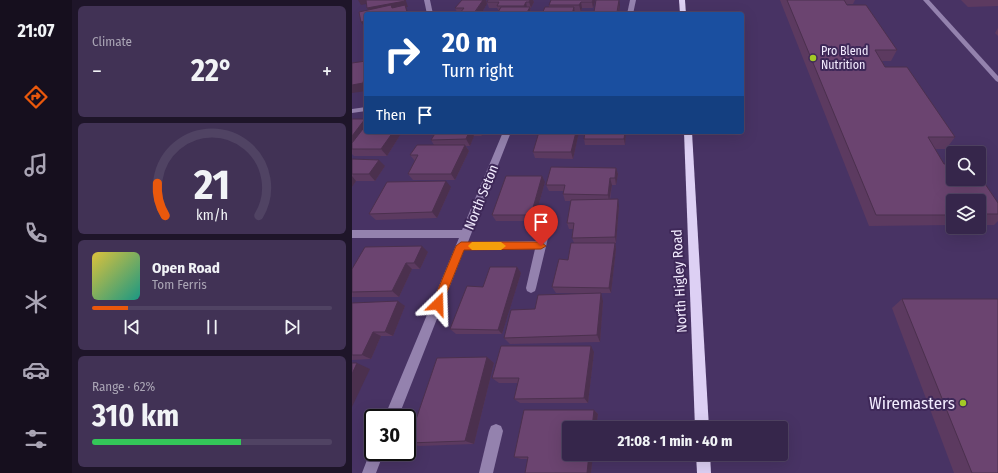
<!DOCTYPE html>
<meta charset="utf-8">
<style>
:root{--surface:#36264b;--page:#413255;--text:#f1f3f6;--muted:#aaa5b5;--line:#504363;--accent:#ea580c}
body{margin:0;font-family:"Fira Sans Condensed",sans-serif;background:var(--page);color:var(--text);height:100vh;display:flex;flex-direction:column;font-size:15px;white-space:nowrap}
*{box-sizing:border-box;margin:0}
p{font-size:13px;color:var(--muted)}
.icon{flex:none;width:22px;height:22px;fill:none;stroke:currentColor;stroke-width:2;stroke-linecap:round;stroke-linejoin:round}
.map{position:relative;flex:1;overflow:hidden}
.sheet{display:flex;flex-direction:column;gap:6px;padding:6px;background:#1e1529;width:280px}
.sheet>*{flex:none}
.hud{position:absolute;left:12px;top:12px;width:380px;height:122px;border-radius:4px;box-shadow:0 4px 16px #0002,0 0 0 1px var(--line);background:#1a4fa0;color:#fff;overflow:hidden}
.tools{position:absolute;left:594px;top:146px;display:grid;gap:8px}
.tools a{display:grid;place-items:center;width:40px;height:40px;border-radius:4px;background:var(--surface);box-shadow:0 4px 16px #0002,0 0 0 1px var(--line);font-size:20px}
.speed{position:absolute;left:12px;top:409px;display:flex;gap:8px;font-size:20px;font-weight:700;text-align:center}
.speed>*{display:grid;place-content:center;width:52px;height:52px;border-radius:50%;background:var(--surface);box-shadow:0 4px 16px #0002,0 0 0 1px var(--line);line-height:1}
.speed .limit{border:2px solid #111;border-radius:6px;background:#fff;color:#111}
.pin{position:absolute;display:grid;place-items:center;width:34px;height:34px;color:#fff;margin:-41px -17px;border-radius:50% 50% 50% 0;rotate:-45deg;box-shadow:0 0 4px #0007}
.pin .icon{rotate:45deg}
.me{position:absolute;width:44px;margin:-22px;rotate:22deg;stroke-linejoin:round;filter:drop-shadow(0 0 3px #0008)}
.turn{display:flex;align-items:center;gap:14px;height:84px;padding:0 12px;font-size:18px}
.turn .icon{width:52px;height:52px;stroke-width:2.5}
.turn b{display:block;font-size:28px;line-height:34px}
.then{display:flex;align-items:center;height:38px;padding:0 12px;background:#0003;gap:8px;font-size:15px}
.big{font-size:30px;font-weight:700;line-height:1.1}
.sheet .widget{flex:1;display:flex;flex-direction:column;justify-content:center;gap:6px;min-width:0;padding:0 14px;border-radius:6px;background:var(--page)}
.sheet .dial{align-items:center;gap:0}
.dial svg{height:104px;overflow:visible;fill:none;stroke:var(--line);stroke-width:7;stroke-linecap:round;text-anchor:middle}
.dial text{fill:var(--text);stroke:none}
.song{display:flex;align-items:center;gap:12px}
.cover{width:48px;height:48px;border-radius:6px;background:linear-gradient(135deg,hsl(50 70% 55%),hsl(170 70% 35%))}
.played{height:4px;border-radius:2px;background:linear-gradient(90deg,var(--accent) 15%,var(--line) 15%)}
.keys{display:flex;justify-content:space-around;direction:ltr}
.heat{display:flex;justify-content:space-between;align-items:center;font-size:22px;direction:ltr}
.charge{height:6px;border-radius:3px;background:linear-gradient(90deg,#34c759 62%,var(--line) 0)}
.trip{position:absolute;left:210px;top:421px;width:226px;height:40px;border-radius:4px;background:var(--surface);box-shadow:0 4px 16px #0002,0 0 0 1px var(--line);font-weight:700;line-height:40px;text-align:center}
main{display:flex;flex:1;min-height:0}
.dock{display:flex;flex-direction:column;width:72px;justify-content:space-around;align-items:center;background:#160f1e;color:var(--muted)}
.dock .icon{width:28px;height:28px}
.dock .active{color:var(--accent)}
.dock b{font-size:18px;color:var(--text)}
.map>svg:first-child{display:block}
</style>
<main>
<nav class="dock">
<b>21:07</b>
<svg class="icon active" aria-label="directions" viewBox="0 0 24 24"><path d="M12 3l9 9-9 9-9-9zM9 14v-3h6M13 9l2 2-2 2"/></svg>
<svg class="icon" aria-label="music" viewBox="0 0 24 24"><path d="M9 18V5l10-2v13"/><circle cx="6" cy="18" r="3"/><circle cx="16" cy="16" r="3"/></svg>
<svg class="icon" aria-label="phone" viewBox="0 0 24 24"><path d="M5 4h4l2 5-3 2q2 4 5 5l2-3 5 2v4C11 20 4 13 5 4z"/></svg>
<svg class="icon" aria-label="climate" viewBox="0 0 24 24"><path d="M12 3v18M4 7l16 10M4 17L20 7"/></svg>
<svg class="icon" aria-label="car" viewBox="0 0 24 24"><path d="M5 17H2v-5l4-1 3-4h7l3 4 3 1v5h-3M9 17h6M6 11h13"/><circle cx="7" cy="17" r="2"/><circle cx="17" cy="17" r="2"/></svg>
<svg class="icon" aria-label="filters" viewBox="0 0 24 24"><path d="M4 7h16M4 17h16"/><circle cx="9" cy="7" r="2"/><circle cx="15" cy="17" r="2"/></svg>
</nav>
<section class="sheet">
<div class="widget"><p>Climate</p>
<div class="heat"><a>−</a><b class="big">22°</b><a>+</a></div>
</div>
<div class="widget dial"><svg viewBox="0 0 100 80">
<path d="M14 69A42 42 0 1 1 86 69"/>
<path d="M14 69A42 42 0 0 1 8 44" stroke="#ea580c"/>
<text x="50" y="56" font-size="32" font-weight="700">21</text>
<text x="50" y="72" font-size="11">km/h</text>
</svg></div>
<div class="widget">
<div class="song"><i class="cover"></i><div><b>Open Road</b><p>Tom Ferris</p></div></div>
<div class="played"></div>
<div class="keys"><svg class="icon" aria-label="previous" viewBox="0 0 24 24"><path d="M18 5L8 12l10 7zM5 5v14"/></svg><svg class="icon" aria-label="pause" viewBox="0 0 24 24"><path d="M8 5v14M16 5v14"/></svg><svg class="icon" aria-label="next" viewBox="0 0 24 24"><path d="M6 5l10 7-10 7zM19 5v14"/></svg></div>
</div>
<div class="widget"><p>Range · 62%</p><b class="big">310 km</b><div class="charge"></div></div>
</section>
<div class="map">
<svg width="646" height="473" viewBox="0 0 646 473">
<rect width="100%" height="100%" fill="#483364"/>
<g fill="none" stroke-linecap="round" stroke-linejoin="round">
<g fill="#9482ae" fill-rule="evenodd">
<polygon points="72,0 78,0 81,14 75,14"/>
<polygon points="278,0 284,0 281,14 275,14"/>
<polygon points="571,0 577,0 646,76 646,82 644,81"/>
<polygon points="14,107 14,111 0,113 0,109"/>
<polygon points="151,132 159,132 116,242 185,241 192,213 194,210 200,210 202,213 184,288 183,291 179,293 175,291 174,288 183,249 112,250 46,418 32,418 107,238 0,238 0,230 110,230"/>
<polygon points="144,424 149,426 151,431 141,473 127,473 137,431 139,426"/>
<polygon points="20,447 21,452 32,452 24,473 10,473"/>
</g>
<g fill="#ddd0f4" fill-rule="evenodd">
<polygon points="327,0 333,0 334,14 328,14"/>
<polygon points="332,132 340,132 357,428 343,428"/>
<polygon points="344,454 358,454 359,473 345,473"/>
</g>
</g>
<g fill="#5c3a60">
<polygon points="110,0 134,0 135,4 129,14 106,14 103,8"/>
<polygon points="136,0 181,0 182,2 179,8 178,8 180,14 147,11 145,8 137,8 135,2"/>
<polygon points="199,0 243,2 241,8 230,8 229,12 223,12 223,14 190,14 197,7 197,5"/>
<polygon points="428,0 503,0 501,4 495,4 545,50 539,61 530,61 533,67 603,137 594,149 583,149 592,164 646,203 646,221 642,225 627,225 627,201 601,201 601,225 517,226"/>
<polygon points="609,0 646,0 646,6 616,7"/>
<polygon points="268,5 267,14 242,14 242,12"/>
<polygon points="646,28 646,36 643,33"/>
<polygon points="0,119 14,132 50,132 35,156 2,156 0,154"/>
<polygon points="79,132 132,132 130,136 122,136 118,146 114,146 117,151 103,180 61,180 56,174 63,161 58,155 82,145 79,140 82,136"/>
<polygon points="227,132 221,159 183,158 181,152"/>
<polygon points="233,132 274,132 273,145 233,145 232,139"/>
<polygon points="0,159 33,166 23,181 4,181 0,187"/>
<polygon points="264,168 266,174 264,185 260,185 258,200 267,206 264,243 259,243 263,243 264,249 259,293 204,293 200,287 216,260 222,243 220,238 221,229 217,229 215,223 219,201 213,201 211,194 212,191 197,191 194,185"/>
<polygon points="193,182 182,221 144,221 140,215"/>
<polygon points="99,187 85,218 24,220 17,214"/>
<polygon points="76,252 68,269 60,269 47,297 0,297 0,269"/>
<polygon points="165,267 169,273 150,334 104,334 98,329 131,287"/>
<polygon points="550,299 646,473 602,473 540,308"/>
<polygon points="251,301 248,342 158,344 152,338 183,309"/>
<polygon points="0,303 53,306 41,336 29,336 19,359 0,360"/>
<polygon points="242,352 236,403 168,403 162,399 166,383 147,383 140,378"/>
<polygon points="135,357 142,363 122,444 67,446 56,443"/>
<polygon points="242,410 246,414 244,428 217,428 241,454 239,473 173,473 176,459 169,459 162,457"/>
</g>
<g fill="#4b304e">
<polygon points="6,0 34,0 9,5"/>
<polygon points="52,0 54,0 54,1 56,7 54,7 57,14 19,14 15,8"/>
<polygon points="131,0 134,0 135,4 129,14 122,14"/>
<polygon points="178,0 181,0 182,2 179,8 177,2"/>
<polygon points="241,0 243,0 243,2 241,8 240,2"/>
<polygon points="267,0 268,5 267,14 266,14"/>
<polygon points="174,2 175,8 174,12 172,6"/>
<polygon points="229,2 230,8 229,12 227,5"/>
<polygon points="178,7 179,14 174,14"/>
<polygon points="222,7 223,14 220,14"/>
<polygon points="14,21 14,28 13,28 9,22"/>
<polygon points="14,67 14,91 0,93 0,85"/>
<polygon points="13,119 14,121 14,131 0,149 0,136"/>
<polygon points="41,132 50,132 35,156 29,149"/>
<polygon points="117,132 120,132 122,136 118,146 114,139"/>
<polygon points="128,132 132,132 130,136"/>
<polygon points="224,132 227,132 221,159 219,152"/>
<polygon points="273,132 274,132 273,145 272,139"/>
<polygon points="113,145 117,151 103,180 99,174"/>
<polygon points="27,160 33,166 23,181 17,174"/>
<polygon points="264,168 266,174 264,185 263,178"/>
<polygon points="0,176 4,181 0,187"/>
<polygon points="190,176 193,182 182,221 179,215"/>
<polygon points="258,178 260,185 257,201 256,195"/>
<polygon points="94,181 99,187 85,218 80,212"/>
<polygon points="266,199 267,206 264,243 263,237"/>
<polygon points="263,243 264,249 259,293 257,288"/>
<polygon points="70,246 76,252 68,269 62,263"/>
<polygon points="54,263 60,269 47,297 40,291"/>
<polygon points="165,267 169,273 150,334 146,330"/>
<polygon points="249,293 251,301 248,342 245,335"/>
<polygon points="46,301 53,306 41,336 33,332"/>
<polygon points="21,332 29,336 19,359 10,355"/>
<polygon points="239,346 242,352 236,403 232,398"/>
<polygon points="135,357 142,363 122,444 113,441"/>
<polygon points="5,363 18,369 0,407 0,374"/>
<polygon points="242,410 246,414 244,428 240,428"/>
<polygon points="237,454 241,454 239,473 235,473"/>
</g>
<g fill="#6b4470" stroke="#4b304e">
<polygon points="14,0 52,0 53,1 15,8"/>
<polygon points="110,0 131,0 122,13 108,13 112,8 103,8"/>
<polygon points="136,0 178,0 177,2 174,2 172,6 145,6 147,2 135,2"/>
<polygon points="199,0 241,0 240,2 229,2 227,5 197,5"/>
<polygon points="244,0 267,0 265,12 242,12"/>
<polygon points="435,0 492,0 495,5 514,5 545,50 523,50 533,67 555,67 603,137 576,137 592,164 601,164 601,179 627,179 627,175 646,203 646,214 627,214 627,201 601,201 601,215 524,215"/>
<polygon points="39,5 40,8 53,5 55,12 45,14 14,14 14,21 9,22 7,12"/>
<polygon points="149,7 178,7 174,14 145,14"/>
<polygon points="193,7 222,7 220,14 190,14"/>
<polygon points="14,61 14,67 11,83 0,85 0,63"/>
<polygon points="0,119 13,119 0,136"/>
<polygon points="14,125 14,132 41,132 29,149 0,149 0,143"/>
<polygon points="84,132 117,132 114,139 79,140"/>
<polygon points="187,132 224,132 219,152 181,152"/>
<polygon points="233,132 273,132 272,139 232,139"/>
<polygon points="65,145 113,145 99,174 56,174 66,155 58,155"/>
<polygon points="0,159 27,160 17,174 0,174"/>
<polygon points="199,167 264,168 263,178 258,178 256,195 211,194 213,185 194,185"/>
<polygon points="154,176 190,176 179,215 140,215"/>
<polygon points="94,181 80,212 17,214 35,182"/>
<polygon points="266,199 263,237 220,238 222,223 215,223 219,200"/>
<polygon points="219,243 263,243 257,288 200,287 207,259 216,260"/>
<polygon points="70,246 62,263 54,263 40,291 0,292 0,269 13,247"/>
<polygon points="138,267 165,267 146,330 98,329 115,286 131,287"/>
<polygon points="249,293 245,335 152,338 159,310 183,309 186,295"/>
<polygon points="550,299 646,299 646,473 620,473"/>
<polygon points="46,301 33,332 21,332 10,355 0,355 0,303"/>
<polygon points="149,346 239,346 232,398 162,399 167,378 140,378"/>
<polygon points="135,357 113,441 56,443 85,358"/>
<polygon points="0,363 5,363 0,374"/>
<polygon points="172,410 242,410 240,428 217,428 217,454 237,454 235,473 173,473 176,457 162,457"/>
</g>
<polygon fill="#ea580c" stroke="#983908" points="109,242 189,242 194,246 189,249 112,250 89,307 82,307 80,304 104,246"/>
<polygon fill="#f59e0b" points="120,242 149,242 154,246 149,250 120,250 116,246"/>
<g fill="#a3c926" stroke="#3e2858" stroke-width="1.5">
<circle cx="461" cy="58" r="4"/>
<circle cx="611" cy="403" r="4"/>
</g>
<g text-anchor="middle" stroke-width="4" stroke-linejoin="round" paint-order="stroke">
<g font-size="12" fill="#f3ecff" stroke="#3e2858" text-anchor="start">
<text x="469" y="55">Pro Blend<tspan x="469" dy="14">Nutrition</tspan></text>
</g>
<g font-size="14" fill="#f3ecff" stroke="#3e2858">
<text transform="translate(129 197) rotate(-68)" y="5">North Seton</text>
<text transform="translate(327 281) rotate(-93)" y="5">North Higley Road</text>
</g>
<g font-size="17" fill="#f3ecff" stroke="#3e2858" text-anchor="end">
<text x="603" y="409">Wiremasters</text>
</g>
</g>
</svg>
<div class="tools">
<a><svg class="icon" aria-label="search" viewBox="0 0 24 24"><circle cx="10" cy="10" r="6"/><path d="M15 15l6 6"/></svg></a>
<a><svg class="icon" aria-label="layers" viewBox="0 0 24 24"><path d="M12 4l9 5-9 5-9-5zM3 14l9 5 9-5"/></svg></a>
</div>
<div class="speed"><div class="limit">30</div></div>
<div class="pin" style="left:189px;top:246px;background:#d93025"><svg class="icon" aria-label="arrive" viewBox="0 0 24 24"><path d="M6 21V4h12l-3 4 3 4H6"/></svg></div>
<svg class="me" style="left:86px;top:304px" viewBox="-20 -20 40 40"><path d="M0-17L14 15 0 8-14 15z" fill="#ea580c" stroke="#fff" stroke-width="4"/></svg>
<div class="trip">21:08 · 1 min · 40 m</div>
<div class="hud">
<div class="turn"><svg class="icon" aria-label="right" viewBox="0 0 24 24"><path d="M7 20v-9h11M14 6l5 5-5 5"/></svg><div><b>20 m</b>Turn right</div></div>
<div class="then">Then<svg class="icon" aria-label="arrive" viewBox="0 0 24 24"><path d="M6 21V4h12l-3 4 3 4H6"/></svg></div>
</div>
</div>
</main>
